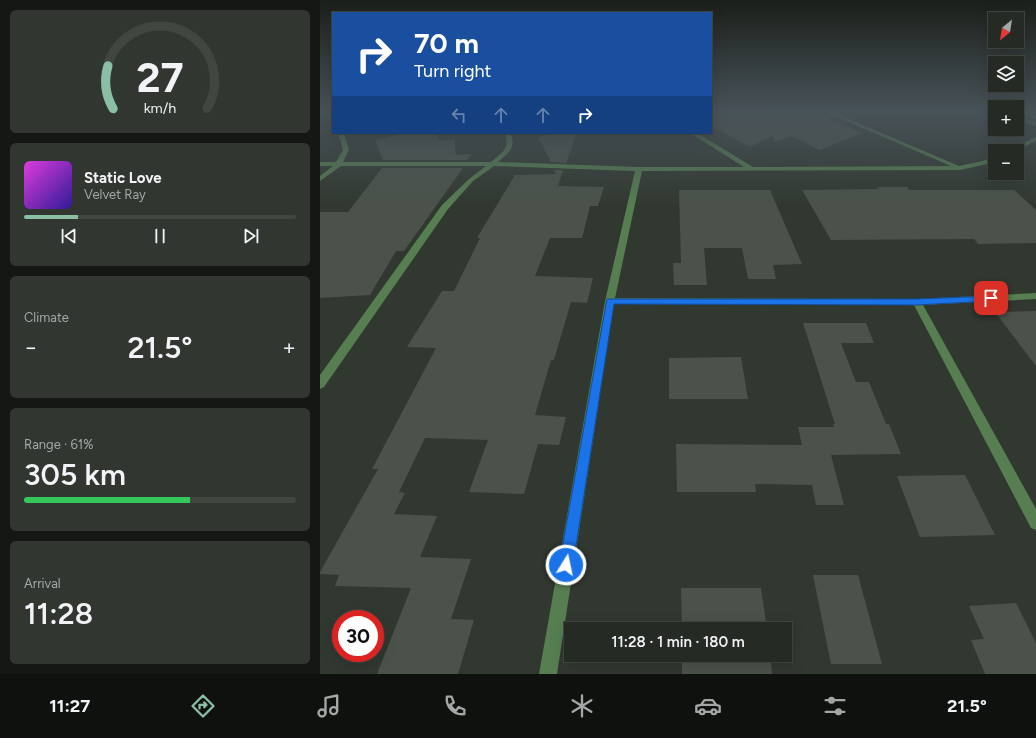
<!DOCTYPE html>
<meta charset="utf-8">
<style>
:root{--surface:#252a24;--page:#313631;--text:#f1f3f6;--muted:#a3a7a6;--line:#424641;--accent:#8abfa5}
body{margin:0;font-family:Figtree,sans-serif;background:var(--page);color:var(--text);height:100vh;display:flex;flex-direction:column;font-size:15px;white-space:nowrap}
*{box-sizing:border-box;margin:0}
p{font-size:13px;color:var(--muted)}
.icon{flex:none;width:22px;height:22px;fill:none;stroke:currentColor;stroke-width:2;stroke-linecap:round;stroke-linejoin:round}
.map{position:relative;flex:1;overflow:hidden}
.details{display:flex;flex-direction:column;gap:10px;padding:10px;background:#141714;width:320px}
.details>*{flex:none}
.banner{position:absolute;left:12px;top:12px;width:380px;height:122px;border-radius:0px;box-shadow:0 4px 16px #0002,0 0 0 1px var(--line);background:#1a4fa0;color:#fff;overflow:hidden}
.needle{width:26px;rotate:210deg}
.controls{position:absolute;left:668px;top:12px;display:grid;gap:8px}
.controls a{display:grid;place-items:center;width:36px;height:36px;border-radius:0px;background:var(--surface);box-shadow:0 4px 16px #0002,0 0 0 1px var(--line);font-size:20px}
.speed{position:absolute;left:12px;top:610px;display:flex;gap:8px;font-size:20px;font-weight:700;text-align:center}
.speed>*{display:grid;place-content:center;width:52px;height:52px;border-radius:50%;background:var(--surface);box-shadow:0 4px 16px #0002,0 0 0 1px var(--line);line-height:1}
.speed .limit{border:6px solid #d22;background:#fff;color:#111}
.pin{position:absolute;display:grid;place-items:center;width:34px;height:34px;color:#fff;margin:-17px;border-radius:8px;box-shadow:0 2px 6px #0006}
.me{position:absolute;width:44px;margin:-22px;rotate:10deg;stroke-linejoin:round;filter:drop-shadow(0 0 3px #0008)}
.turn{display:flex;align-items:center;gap:14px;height:84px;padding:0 16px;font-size:18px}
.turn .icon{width:52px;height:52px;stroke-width:2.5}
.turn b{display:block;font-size:28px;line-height:34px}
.lanes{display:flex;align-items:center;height:38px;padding:0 16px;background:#0003;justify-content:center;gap:20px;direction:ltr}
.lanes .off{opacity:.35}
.big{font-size:30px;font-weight:600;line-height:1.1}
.details .widget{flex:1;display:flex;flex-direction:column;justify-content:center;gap:6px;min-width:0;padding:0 14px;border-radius:6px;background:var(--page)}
.details .dial{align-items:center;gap:0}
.dial svg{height:104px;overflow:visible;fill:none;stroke:var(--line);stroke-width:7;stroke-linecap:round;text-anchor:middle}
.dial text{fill:var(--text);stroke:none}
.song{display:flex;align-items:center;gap:12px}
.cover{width:48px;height:48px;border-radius:6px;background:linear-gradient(135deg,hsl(300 70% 55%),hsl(250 70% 35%))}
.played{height:4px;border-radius:2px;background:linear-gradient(90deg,var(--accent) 20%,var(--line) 20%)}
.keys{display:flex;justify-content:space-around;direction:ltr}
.heat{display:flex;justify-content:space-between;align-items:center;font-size:22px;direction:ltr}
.charge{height:6px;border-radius:3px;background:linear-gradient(90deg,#34c759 61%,var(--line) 0)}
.trip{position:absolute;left:244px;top:622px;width:228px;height:40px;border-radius:0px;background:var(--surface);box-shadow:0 4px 16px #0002,0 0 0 1px var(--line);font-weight:600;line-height:40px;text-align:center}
.dock{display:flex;height:64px;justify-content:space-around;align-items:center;background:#0f110e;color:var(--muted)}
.dock .icon{width:28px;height:28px}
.dock .on{color:var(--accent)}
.dock b{font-size:18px;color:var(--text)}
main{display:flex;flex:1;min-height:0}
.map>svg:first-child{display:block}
</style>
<main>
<section class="details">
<div class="widget dial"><svg viewBox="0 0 100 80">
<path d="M14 69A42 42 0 1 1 86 69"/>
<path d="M14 69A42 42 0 0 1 10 36" stroke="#8abfa5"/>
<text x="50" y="56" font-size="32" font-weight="700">27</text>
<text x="50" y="72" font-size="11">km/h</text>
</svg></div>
<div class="widget">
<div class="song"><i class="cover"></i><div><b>Static Love</b><p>Velvet Ray</p></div></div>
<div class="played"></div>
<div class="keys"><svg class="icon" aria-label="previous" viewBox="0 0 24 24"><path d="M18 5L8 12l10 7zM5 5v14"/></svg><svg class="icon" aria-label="pause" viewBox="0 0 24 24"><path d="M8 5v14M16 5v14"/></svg><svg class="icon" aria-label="next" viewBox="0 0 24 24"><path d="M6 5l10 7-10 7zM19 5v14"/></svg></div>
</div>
<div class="widget"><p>Climate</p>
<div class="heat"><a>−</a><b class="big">21.5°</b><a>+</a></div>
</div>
<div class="widget"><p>Range · 61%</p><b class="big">305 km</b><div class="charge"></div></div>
<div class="widget"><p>Arrival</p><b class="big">11:28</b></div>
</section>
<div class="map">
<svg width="716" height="674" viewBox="0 0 716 674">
<rect width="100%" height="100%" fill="#313830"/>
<g fill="#4a5249">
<polygon points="403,111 489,111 542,133 500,150 471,136 455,142 452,136 430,147 391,126 391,115"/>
<polygon points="87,133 116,133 120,141 134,139 136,155 152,154 147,160 63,160 55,140"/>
<polygon points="240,133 257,133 246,163 231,162 218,137"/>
<polygon points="62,168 143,168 84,251 76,251 50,295 0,298 0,212 28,212"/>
<polygon points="234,170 243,170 238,186 284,187 278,206 270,206 262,238 230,238 215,276 273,278 267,303 251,302 234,360 231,360 215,415 246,417 239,445 218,444 204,494 149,492 168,440 105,438 79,492 85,493 74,514 117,516 100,557 151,559 131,619 154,620 138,674 57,674 91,588 15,586 19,575 0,574 0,572 58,469 52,469 116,348 87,347 122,291 134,291 160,238 157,238 195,175 236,174"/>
<polygon points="557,187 587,187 589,190 694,190 716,210 716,243 658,244 654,239 511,240 482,190 559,189"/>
<polygon points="359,190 450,190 482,264 453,265 456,279 428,279 422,248 384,248 387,285 354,285 353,263 361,263"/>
<polygon points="716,311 716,366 675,312"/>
<polygon points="483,323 546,323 554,343 521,343 536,382 549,382 566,424 569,424 581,454 511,455 524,505 496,505 492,485 435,484 436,492 357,492 356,444 482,445 478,427 514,427 513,424 515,424"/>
<polygon points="421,357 428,399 349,399 349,358"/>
<polygon points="645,475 675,535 600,537 577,476"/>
<polygon points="493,575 538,575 562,664 511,664"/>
<polygon points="361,588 441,588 447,629 362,629"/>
<polygon points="696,603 716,643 716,674 665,674 651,640 664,639 649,606"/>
<polygon points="362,655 450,655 452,674 362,674"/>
</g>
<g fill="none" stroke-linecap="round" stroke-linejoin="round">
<g fill="#567e51" fill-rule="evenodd">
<path d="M503 111H510L639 166 663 161 675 156V160L667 164 640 170 322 171 295 298 597 299 716 293V299L603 305 716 509V530L711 528 594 305 294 304 237 674H219L285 301 315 171 174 166 153 181 128 209 4 387 0 389V375L122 205 149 179 166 166H21L0 181V176L13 166H0V162H16L23 150 18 133H24L29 150 23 162H171C183 152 190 149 185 133H191C196 149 189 152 178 162L319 167H424L370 133H377L433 167 631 166Z"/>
<polygon points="697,111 704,111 716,115 716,119"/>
<polygon points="697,116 716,122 716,126 697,120"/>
<polygon points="716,137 716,141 695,151 687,151"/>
</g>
</g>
<linearGradient id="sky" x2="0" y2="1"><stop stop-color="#1b1f1a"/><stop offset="0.54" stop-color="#485359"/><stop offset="1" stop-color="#485359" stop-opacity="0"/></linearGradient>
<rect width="716" height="206" fill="url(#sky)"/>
<polygon fill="#1a73e8" stroke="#114b97" points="671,296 676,298 671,301 597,305 294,304 253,565 251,570 246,572 241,570 239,565 287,299 597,299"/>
</svg>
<div class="controls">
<a><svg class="needle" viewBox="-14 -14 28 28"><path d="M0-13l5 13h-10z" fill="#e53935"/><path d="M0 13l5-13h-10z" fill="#a3a7a6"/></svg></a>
<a><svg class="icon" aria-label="layers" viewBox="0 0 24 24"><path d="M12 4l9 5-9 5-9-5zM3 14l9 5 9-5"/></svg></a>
<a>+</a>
<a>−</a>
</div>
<div class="speed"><div class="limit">30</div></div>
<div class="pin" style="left:671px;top:298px;background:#d93025"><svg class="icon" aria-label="arrive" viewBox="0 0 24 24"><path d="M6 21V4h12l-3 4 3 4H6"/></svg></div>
<svg class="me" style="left:246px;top:565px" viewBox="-20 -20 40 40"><circle r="17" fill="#1a73e8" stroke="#fff" stroke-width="3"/><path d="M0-11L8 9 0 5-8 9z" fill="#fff"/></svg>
<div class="trip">11:28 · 1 min · 180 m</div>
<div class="banner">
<div class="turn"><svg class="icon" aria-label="right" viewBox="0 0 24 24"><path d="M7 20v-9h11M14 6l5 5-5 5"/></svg><div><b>70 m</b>Turn right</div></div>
<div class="lanes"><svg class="icon off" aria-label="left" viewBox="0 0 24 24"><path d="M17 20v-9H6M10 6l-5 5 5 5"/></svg><svg class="icon off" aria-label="ahead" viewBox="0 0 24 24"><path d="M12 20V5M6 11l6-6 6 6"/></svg><svg class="icon off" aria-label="ahead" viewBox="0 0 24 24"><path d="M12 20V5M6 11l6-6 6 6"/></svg><svg class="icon" aria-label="right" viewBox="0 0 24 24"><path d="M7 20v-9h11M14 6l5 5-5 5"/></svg></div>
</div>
</div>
</main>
<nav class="dock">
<b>11:27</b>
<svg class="icon on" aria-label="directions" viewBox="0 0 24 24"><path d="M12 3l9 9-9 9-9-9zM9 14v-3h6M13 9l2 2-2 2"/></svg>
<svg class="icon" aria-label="music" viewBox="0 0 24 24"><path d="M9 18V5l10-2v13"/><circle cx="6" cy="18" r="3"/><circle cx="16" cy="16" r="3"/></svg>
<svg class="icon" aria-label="phone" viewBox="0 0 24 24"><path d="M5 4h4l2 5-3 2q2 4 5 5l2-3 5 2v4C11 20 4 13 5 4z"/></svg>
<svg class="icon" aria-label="climate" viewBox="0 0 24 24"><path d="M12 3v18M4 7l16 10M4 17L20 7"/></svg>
<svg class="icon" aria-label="car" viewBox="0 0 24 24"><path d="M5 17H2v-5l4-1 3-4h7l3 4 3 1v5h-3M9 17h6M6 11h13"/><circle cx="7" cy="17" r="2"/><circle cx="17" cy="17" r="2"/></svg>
<svg class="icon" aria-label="filters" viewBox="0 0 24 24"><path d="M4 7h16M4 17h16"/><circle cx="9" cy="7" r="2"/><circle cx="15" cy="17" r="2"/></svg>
<b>21.5°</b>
</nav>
